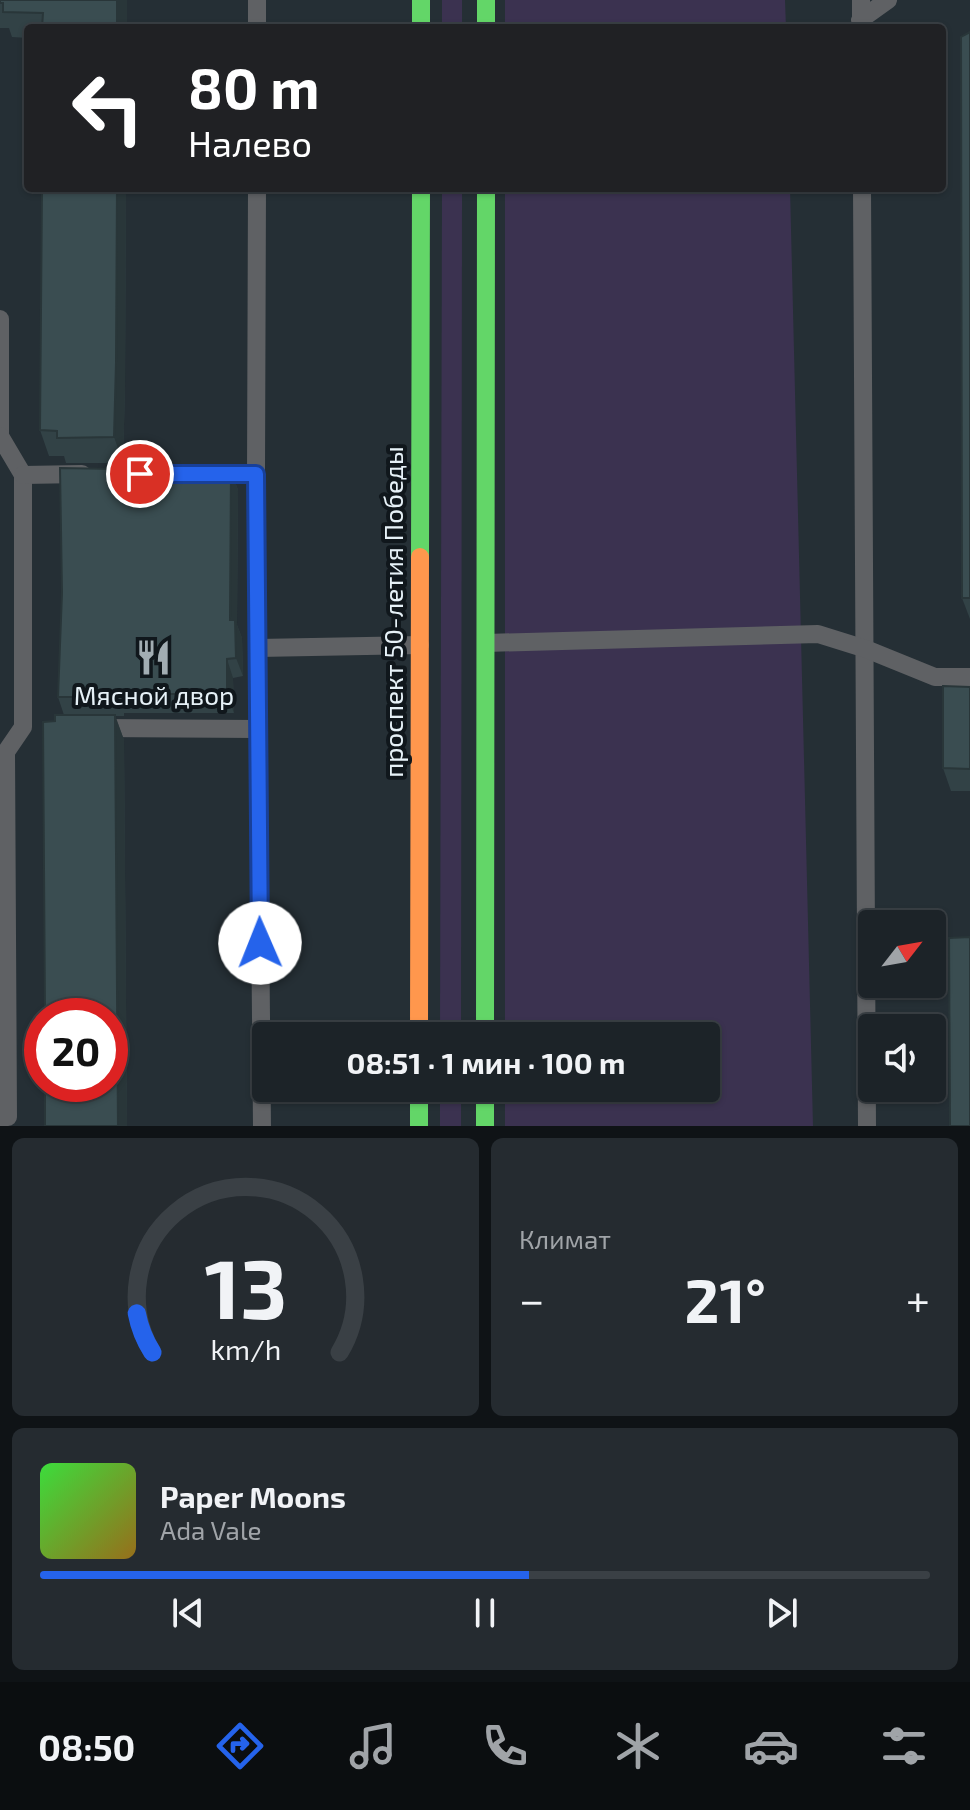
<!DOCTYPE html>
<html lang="ru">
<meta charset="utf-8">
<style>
:root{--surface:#1c2328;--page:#252b30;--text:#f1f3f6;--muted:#a0a4a8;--line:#3a4045;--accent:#2563eb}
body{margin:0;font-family:"Exo 2",sans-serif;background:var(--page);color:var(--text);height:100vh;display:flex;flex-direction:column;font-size:30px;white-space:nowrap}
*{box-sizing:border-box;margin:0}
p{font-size:26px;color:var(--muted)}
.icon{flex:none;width:44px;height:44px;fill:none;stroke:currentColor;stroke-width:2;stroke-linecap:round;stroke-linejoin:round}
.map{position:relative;height:1126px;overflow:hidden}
.side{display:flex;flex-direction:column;gap:12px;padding:12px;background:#0f1316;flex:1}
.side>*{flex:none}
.banner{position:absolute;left:24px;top:24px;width:922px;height:168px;border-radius:8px;box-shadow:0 2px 6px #0004,0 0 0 2px var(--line);background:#202124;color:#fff;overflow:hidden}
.needle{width:52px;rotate:59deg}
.fabs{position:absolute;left:858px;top:910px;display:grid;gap:16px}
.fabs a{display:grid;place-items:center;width:88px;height:88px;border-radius:8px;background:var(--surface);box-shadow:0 2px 6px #0004,0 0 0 2px var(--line);font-size:40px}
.speed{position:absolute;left:24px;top:998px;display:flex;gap:16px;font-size:40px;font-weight:700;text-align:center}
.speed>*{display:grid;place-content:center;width:104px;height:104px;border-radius:50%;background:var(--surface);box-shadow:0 2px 6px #0004,0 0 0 2px var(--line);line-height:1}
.speed .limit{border:12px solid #d22;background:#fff;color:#111}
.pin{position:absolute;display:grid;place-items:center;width:68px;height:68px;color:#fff;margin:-34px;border:4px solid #fff;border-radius:50%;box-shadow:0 2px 8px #0007}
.me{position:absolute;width:88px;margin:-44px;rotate:359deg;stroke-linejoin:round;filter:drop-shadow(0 0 6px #0008)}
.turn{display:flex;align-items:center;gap:28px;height:168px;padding:0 32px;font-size:36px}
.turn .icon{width:104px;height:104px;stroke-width:2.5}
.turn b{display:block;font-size:56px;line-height:68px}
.big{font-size:60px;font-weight:700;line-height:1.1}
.side .widget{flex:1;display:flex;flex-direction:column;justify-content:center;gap:12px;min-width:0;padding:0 28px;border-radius:12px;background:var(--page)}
.side .dial{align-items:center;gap:0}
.dial svg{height:208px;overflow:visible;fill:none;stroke:var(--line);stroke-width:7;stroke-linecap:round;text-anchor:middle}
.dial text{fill:var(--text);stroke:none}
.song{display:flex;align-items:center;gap:24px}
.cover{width:96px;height:96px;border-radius:12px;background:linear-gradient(135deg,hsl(120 70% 55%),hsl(40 70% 35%))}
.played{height:8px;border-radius:4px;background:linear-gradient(90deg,var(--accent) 55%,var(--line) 55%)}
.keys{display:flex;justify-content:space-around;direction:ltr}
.heat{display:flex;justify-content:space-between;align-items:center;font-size:44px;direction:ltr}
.side .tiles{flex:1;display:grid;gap:12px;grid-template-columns:1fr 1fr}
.widget:last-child{grid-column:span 2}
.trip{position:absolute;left:252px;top:1022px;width:468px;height:80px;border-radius:8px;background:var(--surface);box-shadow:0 2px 6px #0004,0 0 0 2px var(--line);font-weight:700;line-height:80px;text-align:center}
.tab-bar{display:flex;height:128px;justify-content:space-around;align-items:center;background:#0b0e10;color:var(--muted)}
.tab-bar .icon{width:56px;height:56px}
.tab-bar .selected{color:var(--accent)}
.tab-bar b{font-size:36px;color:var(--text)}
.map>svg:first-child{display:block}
</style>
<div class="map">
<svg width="970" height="1126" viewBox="0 0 970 1126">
<rect width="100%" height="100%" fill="#252f35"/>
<g fill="#3b3250">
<rect x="442" y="0" width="20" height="28"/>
<polygon points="505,0 785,0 786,28 505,28"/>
<polygon points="442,188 462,188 461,1036 440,1036"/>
<polygon points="505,188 790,188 813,1126 505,1126 505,1088 706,1088 706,1036 505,1036"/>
<rect x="440" y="1088" width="21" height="38"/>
</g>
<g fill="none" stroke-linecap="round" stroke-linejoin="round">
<g stroke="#5f6164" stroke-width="18">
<polyline points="860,20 888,0"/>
<polyline points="257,28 257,0"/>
<polyline points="861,28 861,0"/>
<polyline points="257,188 256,474 262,1126"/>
<polyline points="862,188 867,1126"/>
<polyline points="0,319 0,436"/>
<polyline points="0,436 23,475 23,727 6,752 8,1117 0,1117"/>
<polyline points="23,475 82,474"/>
<polyline points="486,643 818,634 866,649 935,677 970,677"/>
<polyline points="258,648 420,645"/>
<polyline points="98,728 258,729"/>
</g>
<g stroke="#63d668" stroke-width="18">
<polyline points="421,0 421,28"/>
<polyline points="486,0 486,28"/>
<polyline points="420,557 421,188"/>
<polyline points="485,1036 486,188"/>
<polyline points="419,1088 419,1126"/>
<polyline points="485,1088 485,1126"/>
</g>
<polyline stroke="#ff974d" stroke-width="18" points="419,1036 420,557"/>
</g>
<g fill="#324246">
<polygon points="0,0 127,0 127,28 28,28 28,38 12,37 9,28 0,28"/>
<polygon points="970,32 970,619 962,598"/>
<polygon points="42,188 126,188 125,388 123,463 66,463 64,456 49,456 40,430"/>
<polygon points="231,471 238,490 237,625 242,638 243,676 233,678 234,713 124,713 124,716 115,716 124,740 127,1126 45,1126 64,715 58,697"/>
<polygon points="970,687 970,791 951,791 943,768"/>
</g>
<g fill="#293639">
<rect x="117" y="0" width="10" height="28"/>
<polygon points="117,188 126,188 125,388 123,463 114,437"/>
<polygon points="231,471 238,490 237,625 242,638 243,676 236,658 230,620"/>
<polygon points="227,659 233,678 234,713 227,694"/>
<polygon points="115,715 124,740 127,1126 118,1126"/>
</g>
<g fill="#3a4d51" stroke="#293639" stroke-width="2">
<polygon points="0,0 117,0 117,28 42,28 43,13 3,12 3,3 0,3"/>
<polygon points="970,32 970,598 962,598 961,37"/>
<polygon points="42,188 117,188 116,363 114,437 57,438 57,431 40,430"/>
<polygon points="60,468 231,471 230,620 235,620 236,658 227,659 227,694 117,694 117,697 58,697 62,593"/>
<polygon points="943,686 970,687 970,769 943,768"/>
<polygon points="55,715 115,715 118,1126 45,1126 45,1084 110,1084 110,1016 45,1016 43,722 55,721"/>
<polygon points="970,937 970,1126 950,1126 949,938"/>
</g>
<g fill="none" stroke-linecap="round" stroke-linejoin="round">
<defs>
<polyline id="route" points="140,474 256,474 260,943"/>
</defs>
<use href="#route" stroke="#184099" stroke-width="20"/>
<use href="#route" stroke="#2563eb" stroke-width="14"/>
</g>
<defs>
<symbol id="restaurant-bare" viewBox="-9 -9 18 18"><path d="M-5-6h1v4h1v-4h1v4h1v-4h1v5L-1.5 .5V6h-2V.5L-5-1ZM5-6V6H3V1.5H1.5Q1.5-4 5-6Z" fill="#a2adb3" stroke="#10171c" stroke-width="2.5" paint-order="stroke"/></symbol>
</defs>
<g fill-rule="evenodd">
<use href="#restaurant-bare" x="128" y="632" width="51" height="51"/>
</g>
<g text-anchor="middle" stroke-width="8" stroke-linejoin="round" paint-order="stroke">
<g font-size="26" fill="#e6f1f7" stroke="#10171c">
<text transform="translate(394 612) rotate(-90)" y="9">проспект 50-летия Победы</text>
</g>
<g font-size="26" fill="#e6f1f7" stroke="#10171c">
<text x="154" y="705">Мясной двор</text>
</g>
</g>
</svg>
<div class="fabs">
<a><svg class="needle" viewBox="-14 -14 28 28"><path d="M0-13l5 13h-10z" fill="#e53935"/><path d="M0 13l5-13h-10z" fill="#a0a4a8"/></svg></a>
<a><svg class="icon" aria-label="sound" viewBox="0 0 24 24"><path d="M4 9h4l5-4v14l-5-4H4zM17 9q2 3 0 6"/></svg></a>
</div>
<div class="speed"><div class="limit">20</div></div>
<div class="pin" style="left:140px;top:474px;background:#d93025"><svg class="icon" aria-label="arrive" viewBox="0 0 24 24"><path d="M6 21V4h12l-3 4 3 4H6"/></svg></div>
<svg class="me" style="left:260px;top:943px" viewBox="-20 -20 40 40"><circle r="19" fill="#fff"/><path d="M0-13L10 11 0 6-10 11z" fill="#2563eb"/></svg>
<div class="trip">08:51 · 1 мин · 100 m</div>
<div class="banner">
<div class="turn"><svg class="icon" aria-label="left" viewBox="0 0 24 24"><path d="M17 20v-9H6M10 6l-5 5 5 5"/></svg><div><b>80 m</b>Налево</div></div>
</div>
</div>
<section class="side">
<div class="tiles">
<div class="widget dial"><svg viewBox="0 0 100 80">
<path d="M14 69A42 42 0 1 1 86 69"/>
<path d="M14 69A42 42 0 0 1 8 54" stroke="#2563eb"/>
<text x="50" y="56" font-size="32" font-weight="700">13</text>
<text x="50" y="72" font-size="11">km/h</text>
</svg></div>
<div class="widget"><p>Климат</p>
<div class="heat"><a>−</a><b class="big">21°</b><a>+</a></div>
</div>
<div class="widget">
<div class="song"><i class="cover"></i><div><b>Paper Moons</b><p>Ada Vale</p></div></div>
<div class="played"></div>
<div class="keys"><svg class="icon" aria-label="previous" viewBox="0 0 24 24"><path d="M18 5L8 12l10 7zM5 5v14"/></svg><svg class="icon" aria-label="pause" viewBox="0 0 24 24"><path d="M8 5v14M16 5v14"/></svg><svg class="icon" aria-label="next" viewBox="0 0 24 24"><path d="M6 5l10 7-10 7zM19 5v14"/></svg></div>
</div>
</div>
</section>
<nav class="tab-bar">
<b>08:50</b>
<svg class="icon selected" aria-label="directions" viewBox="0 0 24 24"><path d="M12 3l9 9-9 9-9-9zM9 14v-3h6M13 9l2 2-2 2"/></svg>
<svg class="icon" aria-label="music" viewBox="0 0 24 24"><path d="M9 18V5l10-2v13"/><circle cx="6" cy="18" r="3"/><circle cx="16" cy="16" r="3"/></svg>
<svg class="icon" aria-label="phone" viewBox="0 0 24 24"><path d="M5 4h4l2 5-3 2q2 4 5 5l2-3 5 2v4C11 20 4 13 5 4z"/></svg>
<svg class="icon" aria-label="climate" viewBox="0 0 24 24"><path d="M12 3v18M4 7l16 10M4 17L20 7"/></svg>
<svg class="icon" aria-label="car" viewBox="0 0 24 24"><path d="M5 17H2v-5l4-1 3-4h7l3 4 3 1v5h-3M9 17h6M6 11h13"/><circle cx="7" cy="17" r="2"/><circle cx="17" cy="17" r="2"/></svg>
<svg class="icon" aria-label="filters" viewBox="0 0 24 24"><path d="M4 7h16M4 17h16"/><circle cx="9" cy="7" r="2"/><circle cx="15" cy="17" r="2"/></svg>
</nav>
